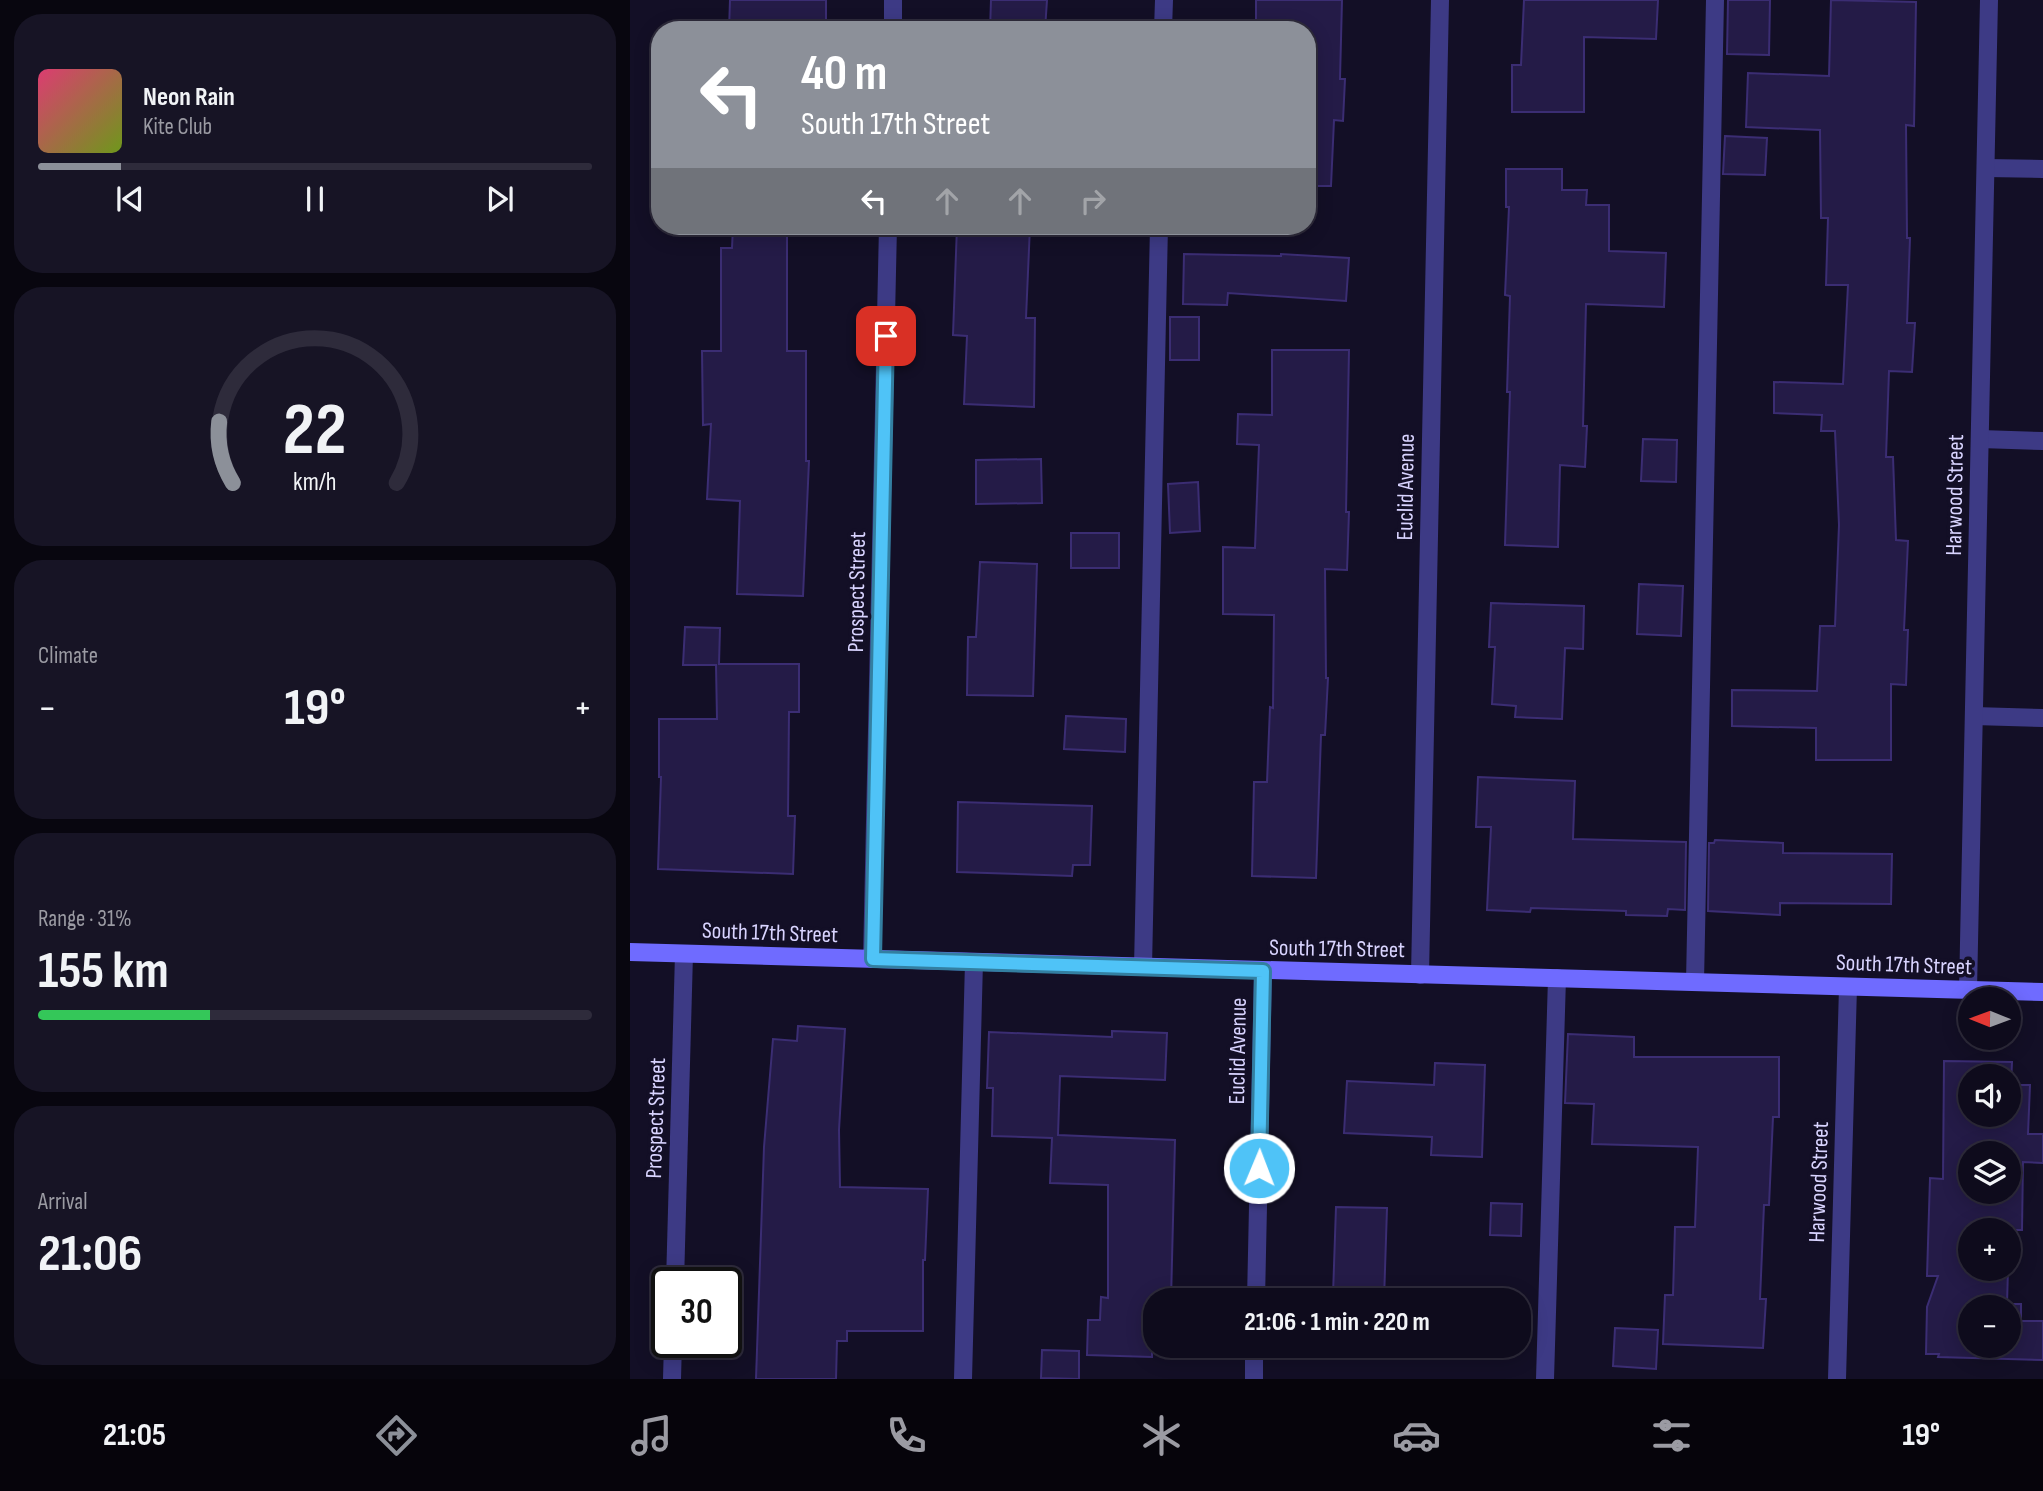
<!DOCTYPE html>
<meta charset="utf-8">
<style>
:root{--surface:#0e0b1c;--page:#171425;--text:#f1f3f6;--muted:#9b9ba3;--line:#2e2b3b;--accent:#8c9099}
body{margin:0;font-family:"Sofia Sans Condensed",sans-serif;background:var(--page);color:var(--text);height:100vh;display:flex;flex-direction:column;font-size:26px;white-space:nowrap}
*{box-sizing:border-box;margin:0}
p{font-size:23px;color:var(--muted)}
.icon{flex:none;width:38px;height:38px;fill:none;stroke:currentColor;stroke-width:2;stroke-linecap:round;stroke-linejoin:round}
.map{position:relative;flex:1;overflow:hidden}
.drawer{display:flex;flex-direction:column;gap:14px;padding:14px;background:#08060f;width:630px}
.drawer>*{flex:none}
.top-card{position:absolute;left:21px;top:21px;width:665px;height:214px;border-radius:28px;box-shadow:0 4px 18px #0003,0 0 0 2px var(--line);background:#8c9099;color:#fff;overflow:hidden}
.needle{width:46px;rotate:271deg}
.buttons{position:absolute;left:1328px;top:987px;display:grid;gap:14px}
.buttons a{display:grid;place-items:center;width:63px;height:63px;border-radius:50%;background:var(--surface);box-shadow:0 4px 18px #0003,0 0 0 2px var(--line);font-size:35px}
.speed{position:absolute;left:21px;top:1267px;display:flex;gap:14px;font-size:35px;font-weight:700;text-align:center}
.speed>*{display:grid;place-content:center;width:91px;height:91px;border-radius:50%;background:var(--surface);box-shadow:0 4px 18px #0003,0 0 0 2px var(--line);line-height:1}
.speed .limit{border:4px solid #111;border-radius:10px;background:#fff;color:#111}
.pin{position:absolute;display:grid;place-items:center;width:60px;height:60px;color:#fff;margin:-30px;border-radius:14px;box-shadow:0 4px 10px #0006}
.me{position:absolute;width:77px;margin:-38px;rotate:1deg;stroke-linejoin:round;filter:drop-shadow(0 0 5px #0008)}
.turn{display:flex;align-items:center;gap:24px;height:147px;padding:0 35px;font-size:32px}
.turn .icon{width:91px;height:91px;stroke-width:2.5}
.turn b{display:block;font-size:49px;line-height:60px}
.lanes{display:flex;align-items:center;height:66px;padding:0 35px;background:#0003;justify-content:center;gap:35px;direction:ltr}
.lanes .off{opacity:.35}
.big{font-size:52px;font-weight:700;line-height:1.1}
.drawer .tile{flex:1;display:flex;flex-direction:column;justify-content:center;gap:10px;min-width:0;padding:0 24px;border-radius:28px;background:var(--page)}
.drawer .dial{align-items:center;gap:0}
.dial svg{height:182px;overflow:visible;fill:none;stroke:var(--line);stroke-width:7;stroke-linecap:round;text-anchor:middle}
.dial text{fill:var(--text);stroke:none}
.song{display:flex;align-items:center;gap:21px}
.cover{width:84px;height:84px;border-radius:10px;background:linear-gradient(135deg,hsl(340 70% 55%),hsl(80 70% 35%))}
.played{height:7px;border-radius:4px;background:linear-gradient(90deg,var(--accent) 15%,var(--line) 15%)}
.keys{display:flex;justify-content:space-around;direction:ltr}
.heat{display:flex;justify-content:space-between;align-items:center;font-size:38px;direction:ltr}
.charge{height:10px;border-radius:5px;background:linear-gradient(90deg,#34c759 31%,var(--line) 0)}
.trip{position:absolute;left:513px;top:1288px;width:388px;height:70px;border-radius:28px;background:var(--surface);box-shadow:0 4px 18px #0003,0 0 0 2px var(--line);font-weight:700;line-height:70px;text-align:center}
.tabs{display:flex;height:112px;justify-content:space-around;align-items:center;background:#06040b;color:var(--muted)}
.tabs .icon{width:49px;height:49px}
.tabs .selected{color:var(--accent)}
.tabs b{font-size:32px;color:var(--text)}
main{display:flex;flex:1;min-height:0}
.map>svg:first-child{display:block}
</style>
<main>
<section class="drawer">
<div class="tile">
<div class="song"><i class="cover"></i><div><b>Neon Rain</b><p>Kite Club</p></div></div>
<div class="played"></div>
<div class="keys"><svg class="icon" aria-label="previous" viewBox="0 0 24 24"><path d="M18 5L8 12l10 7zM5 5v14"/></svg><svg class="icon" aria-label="pause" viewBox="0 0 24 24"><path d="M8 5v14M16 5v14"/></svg><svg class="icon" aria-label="next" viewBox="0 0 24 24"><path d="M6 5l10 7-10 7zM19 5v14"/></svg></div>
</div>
<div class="tile dial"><svg viewBox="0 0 100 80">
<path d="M14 69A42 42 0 1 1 86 69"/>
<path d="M14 69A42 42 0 0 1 8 42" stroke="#8c9099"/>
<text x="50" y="56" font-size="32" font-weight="700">22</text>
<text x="50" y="72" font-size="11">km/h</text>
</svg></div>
<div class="tile"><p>Climate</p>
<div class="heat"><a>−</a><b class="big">19°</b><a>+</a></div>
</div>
<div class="tile"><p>Range · 31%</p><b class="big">155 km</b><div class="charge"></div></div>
<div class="tile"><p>Arrival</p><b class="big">21:06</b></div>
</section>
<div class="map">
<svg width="1413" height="1379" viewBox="0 0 1413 1379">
<rect width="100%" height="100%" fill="#130f26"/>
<g fill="#241b47" stroke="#3b2d73" stroke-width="2" fill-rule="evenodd">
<polygon points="100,0 196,0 196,30 99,30"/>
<polygon points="361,0 417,0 415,30 360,30"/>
<polygon points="626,0 712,0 710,79 715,79 713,121 704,120 701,186 677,186 677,30 626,30"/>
<polygon points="894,0 1028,0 1026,39 954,37 954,112 882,112 882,65 891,65"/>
<polygon points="1098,0 1140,0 1139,55 1097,54"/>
<polygon points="1201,0 1286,2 1284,126 1276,125 1277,238 1280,238 1277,323 1285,323 1282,372 1259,371 1256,457 1263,457 1266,540 1278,541 1274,630 1278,630 1276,685 1261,684 1261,760 1186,760 1186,728 1102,726 1102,690 1187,691 1190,626 1205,626 1209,525 1205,431 1191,431 1192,415 1144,413 1144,382 1213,384 1218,285 1196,285 1198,218 1191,218 1190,130 1116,127 1118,73 1199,76"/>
<polygon points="1095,136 1137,138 1135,175 1093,174"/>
<polygon points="876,169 932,169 932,190 957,190 956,205 979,205 979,251 1036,253 1034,307 956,304 953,426 957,426 955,467 930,465 928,547 875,545 880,392 877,392 880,296 875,295 879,207 876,207"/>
<polygon points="103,226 157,226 157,351 176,351 176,461 179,461 173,596 107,594 110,501 77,499 81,424 73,425 72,351 91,351 91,248 102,248"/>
<polygon points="327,226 400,226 396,318 405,318 404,407 334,404 337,336 323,335"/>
<polygon points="554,254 651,256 651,254 719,258 716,301 598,293 597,305 553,304"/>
<rect x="540" y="317" width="29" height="43"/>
<polygon points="642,350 719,350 716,512 719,512 717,570 695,569 696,678 698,678 695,735 691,735 686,878 622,876 624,782 637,782 640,707 643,708 644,615 593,614 593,547 625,548 629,445 607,444 608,414 642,415"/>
<polygon points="1013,439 1047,440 1046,482 1011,481"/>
<polygon points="411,459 412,503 346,504 346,460"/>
<polygon points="568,482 570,531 540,533 538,484"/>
<rect x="441" y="533" width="48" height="35"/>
<polygon points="350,562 407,564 403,696 337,695 338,637 346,637"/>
<polygon points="1009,584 1053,586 1051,636 1007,634"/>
<polygon points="861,603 954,606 953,649 935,648 932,719 885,717 886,706 862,704 865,647 859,647"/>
<polygon points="55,627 90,628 89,664 169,664 169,712 159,712 158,816 165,816 163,874 28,869 31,777 29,777 29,719 87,719 86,665 53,665"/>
<polygon points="436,716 496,719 495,752 434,749"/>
<polygon points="848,777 945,781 943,839 1056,842 1055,910 1038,909 1037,916 996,915 996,911 901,908 900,912 857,910 861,827 846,827"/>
<polygon points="328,802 462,806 460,865 443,865 442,876 327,872"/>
<polygon points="1085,840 1153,843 1153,853 1262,854 1261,904 1150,903 1150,915 1078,911 1079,843 1084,843"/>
<polygon points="168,1026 215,1029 209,1130 210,1187 298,1189 295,1260 293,1260 293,1331 217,1331 217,1341 207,1341 206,1379 126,1379 134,1147 143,1039 167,1041"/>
<polygon points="482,1031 537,1033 535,1080 430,1076 428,1135 545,1140 541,1300 525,1300 525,1344 522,1344 522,1357 457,1355 458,1320 470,1320 471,1297 478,1298 478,1185 420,1183 422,1138 362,1136 363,1088 357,1088 359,1032 482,1037"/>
<polygon points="938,1034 1004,1037 1004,1057 1149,1057 1149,1117 1143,1117 1139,1205 1134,1205 1130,1299 1136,1299 1133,1348 1033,1344 1035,1295 1043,1295 1045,1227 1065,1227 1068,1147 962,1144 964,1104 935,1103"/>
<path d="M1314 1061 1382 1062 1381 1085H1400L1398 1134H1413V1163L1393 1162 1392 1230H1340V1269H1378L1377 1304H1391V1321H1413V1360L1308 1357 1309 1354H1296L1297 1307 1308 1276H1297L1300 1178 1313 1179ZM1340 1076H1379V1115H1340ZM1340 1153H1379V1192H1340ZM1340 1307H1379V1346H1340Z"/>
<polygon points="805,1063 855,1065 852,1157 801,1155 802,1137 714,1133 717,1081 804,1085"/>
<polygon points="861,1203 892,1204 891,1236 860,1235"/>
<polygon points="706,1207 757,1208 754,1300 707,1300 707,1295 703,1295"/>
<polygon points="985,1328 1028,1330 1026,1369 983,1366"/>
<rect x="708" y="1346" width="44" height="12"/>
<polygon points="412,1350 449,1351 449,1379 411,1378"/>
</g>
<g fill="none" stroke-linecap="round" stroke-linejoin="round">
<g stroke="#3d3a85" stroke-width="18">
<polyline points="533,30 534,0"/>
<polyline points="1356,168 1413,169"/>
<polyline points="1344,716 1413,718"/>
<polyline points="513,967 529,226"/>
<polyline points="1065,982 1085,0"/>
<polyline points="333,1379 344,962"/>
<polyline points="915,1379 927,978"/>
</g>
<g stroke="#3d3a85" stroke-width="18">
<polyline points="263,30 263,0"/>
<polyline points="1350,439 1413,441"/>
<polyline points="242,959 258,226"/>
<polyline points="790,975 810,0"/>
<polyline points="1338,990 1359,0"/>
<polyline points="45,1283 54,954"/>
<polyline points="626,1300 633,971"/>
<polyline points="42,1379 43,1342"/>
<polyline points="624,1379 624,1346"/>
<polyline points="1207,1379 1218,987"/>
</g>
<polyline stroke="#6f6bff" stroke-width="18" points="0,952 1413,992"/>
</g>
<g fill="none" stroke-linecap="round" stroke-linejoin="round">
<defs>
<polyline id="route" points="256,336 243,959 633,971 629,1168"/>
</defs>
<use href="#route" stroke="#337fa1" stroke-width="18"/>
<use href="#route" stroke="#4fc3f7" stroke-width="12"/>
</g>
<g text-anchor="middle" stroke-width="7" stroke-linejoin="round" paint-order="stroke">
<g font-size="23" fill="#d9d4ff" stroke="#130f26">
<text transform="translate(775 487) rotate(-89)" y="8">Euclid Avenue</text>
<text transform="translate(1324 495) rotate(-89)" y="8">Harwood Street</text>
<text transform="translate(226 592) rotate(-89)" y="8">Prospect Street</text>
<text transform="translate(140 932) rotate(2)" y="8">South 17th Street</text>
<text transform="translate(707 948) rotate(1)" y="8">South 17th Street</text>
<text transform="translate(1274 964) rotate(2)" y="8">South 17th Street</text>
<text transform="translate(607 1051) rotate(-89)" y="8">Euclid Avenue</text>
<text transform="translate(25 1118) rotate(-88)" y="8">Prospect Street</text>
<text transform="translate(1188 1182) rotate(-88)" y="8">Harwood Street</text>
</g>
</g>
</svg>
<div class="buttons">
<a><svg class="needle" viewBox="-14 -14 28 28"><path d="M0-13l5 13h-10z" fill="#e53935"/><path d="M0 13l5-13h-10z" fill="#9b9ba3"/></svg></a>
<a><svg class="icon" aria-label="sound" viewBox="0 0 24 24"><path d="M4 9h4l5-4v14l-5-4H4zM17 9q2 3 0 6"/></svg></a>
<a><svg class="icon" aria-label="layers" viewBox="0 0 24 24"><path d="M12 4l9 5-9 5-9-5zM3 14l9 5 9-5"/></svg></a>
<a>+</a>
<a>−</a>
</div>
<div class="speed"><div class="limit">30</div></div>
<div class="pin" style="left:256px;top:336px;background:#d93025"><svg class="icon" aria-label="arrive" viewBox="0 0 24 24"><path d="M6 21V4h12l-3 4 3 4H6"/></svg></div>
<svg class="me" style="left:629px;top:1168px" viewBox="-20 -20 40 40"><circle r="17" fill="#4fc3f7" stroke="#fff" stroke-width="3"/><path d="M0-11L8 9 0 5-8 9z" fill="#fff"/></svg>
<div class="trip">21:06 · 1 min · 220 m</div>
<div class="top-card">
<div class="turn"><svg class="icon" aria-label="left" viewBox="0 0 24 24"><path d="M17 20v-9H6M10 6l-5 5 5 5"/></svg><div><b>40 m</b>South 17th Street</div></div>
<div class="lanes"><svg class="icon" aria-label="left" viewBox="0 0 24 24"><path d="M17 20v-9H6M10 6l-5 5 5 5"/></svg><svg class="icon off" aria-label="ahead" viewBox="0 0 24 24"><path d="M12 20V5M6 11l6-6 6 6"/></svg><svg class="icon off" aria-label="ahead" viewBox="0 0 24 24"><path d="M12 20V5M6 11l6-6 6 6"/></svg><svg class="icon off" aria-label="right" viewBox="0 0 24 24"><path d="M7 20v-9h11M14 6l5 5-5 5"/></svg></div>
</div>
</div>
</main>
<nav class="tabs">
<b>21:05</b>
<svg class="icon selected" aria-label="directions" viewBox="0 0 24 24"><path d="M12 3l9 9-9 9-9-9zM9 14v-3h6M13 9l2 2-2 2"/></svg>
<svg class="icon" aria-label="music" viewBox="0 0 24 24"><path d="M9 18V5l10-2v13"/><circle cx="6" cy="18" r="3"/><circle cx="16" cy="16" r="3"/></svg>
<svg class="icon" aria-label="phone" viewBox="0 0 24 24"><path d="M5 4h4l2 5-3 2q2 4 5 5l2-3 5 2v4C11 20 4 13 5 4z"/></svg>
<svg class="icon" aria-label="climate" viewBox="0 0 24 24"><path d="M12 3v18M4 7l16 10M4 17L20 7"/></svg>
<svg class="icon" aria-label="car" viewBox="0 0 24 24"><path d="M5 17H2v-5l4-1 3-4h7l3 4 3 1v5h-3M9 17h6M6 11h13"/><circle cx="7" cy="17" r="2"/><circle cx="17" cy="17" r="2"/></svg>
<svg class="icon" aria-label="filters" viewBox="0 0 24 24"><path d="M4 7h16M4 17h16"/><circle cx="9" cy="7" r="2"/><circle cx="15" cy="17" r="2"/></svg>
<b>19°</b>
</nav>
